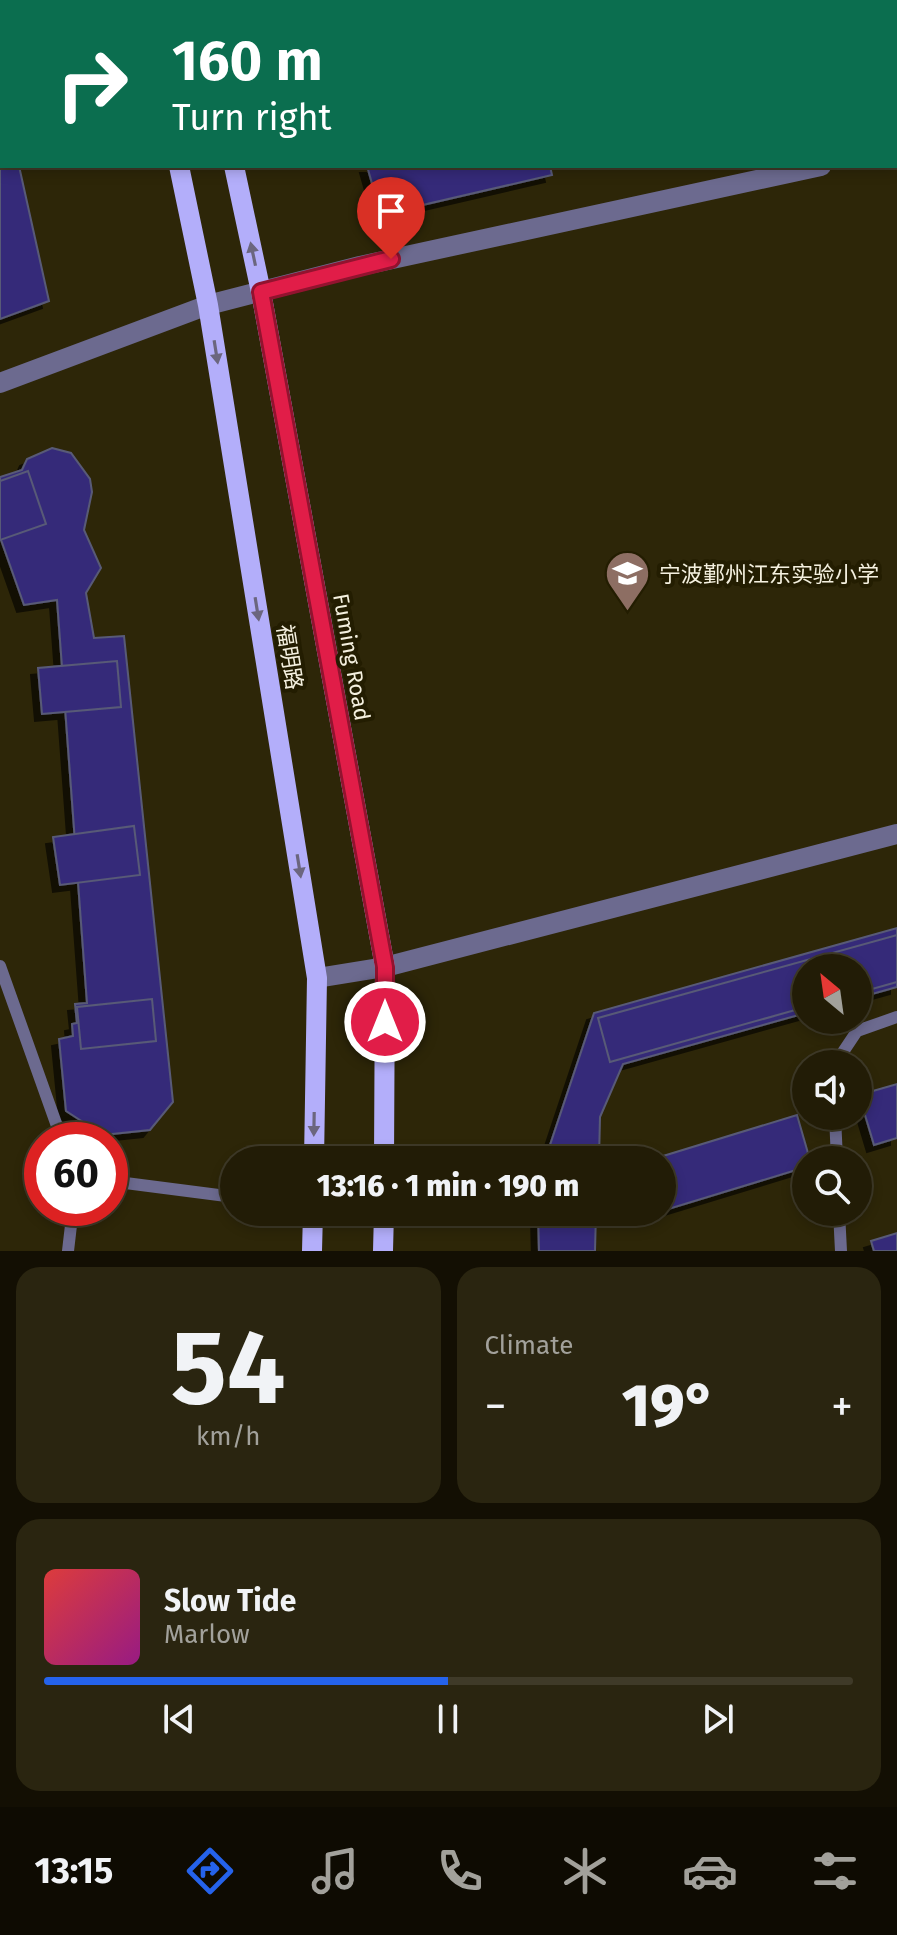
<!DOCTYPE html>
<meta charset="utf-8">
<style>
:root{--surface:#221c06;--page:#2a2510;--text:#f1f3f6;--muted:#a2a19b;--line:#3f3a28;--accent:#2563eb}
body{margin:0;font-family:"Fira Sans","Noto Sans SC",sans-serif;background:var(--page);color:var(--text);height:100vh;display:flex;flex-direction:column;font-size:30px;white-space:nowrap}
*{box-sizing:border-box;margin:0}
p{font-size:26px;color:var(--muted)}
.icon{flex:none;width:44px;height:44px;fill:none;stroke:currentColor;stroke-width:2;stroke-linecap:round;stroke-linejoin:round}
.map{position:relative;height:1251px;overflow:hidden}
.drawer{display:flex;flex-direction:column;gap:16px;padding:16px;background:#130f03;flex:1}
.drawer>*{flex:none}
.top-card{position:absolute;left:0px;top:0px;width:898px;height:168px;box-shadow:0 4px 12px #0003,0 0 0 2px var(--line);background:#0b6e4f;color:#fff;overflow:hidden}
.needle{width:52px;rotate:331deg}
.tools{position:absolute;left:792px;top:954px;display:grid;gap:16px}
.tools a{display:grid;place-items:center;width:80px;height:80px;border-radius:50%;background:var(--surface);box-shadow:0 4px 12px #0003,0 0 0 2px var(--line);font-size:40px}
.speed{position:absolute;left:24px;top:1122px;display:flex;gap:16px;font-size:40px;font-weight:700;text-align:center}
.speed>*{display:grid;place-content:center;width:104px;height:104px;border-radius:50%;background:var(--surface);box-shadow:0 4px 12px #0003,0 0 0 2px var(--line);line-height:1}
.speed .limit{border:12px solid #d22;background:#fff;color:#111}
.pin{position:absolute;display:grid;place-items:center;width:68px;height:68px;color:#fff;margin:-82px -34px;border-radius:50% 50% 50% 0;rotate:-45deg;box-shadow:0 0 8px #0007}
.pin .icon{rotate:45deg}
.me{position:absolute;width:88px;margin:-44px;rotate:0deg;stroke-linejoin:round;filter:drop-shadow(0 0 6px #0008)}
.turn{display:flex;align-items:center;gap:28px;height:168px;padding:0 40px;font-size:36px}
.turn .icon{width:104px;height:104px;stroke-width:2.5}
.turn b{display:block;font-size:56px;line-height:68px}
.big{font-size:60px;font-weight:800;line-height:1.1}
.drawer .tile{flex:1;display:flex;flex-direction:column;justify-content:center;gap:12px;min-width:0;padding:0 28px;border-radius:24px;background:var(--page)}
.drawer .dial{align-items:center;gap:0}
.dial b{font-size:104px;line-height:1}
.song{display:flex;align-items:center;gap:24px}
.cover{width:96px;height:96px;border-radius:12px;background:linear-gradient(135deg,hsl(0 70% 55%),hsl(310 70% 35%))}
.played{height:8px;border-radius:4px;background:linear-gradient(90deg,var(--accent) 50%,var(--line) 50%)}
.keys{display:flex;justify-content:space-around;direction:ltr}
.heat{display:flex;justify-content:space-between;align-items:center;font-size:44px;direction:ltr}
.drawer .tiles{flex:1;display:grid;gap:16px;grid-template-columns:1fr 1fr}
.tile:last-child{grid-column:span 2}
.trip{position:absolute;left:220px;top:1146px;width:456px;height:80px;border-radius:40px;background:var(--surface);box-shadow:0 4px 12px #0003,0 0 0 2px var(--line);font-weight:800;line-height:80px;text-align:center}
.dock{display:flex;height:128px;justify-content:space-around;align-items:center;background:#0e0b02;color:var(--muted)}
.dock .icon{width:56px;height:56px}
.dock .selected{color:var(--accent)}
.dock b{font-size:36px;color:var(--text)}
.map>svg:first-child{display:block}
</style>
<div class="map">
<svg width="897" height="1251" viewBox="0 0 897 1251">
<defs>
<filter id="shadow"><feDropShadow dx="-7" dy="7" stdDeviation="0" flood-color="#0009"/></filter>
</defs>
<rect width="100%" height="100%" fill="#2d2608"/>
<g fill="#352c79" stroke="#595a77" stroke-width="2" filter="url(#shadow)">
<rect x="308" y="0" width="203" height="2"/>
<polygon points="571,0 736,0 736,2 563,2"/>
<polygon points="778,0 897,0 897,93 896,2"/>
<polygon points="0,79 2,166 19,166 49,301 0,319"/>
<polygon points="367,166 550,166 552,175 401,210 396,189 375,194"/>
<polygon points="52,448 71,453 90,479 92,492 84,530 101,568 86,593 94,638 124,636 173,1102 150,1130 103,1135 66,1111 59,1039 73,1036 72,1024 77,1023 75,1004 87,1003 57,600 24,605 0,537 0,477 22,470 27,459"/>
<polygon points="28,471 46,524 0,540 0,481"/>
<polygon points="117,661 121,707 42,714 38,668"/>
<polygon points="134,826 140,875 60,885 53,837"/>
<polygon points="897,928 897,987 858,998 858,968 806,968 806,1013 623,1064 600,1117 599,1160 545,1160 594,1013"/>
<polygon points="897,935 897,982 858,993 858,968 806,968 806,1007 610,1062 598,1018"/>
<polygon points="152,999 156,1041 81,1049 77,1007"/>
<polygon points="897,1084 897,1138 874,1145 859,1095"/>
<polygon points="797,1115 810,1160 806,1160 806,1167 662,1211 662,1160 650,1160"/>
<polygon points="627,1148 630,1160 588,1160"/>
<polygon points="538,1212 596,1212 595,1251 539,1251"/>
<polygon points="897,1233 897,1251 874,1251 871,1241"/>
</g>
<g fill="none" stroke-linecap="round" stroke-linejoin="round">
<g stroke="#6c6a8f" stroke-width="12">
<polyline points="0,966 62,1140"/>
<polyline points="835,1064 857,1031 897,1017"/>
<polyline points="835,1116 837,1160"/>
<polyline points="110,1181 234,1197"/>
<polyline points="839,1212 841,1251"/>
<polyline points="68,1251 73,1208"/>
</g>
<g stroke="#6c6a8f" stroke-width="20">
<polyline points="896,150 897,150"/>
<polyline points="0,383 208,305 360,266 821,166"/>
</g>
<polyline stroke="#6c6a8f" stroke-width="20" points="317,978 385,967 897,834"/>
<g stroke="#b3aefa" stroke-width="20">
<polyline points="144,0 144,2"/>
<polyline points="199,0 200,2"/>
<polyline points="179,166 208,305 317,978 314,1160"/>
<polyline points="234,166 261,292 385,967 384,1160"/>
<polyline points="312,1251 313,1212"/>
<polyline points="383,1251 384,1212"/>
</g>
</g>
<defs><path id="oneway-solid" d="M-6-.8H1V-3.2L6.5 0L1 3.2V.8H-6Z" transform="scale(2)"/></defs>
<g fill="#6b667e">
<use href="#oneway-solid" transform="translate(253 254) rotate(-102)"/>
<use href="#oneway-solid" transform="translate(216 352) rotate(81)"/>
<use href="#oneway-solid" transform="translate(257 609) rotate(81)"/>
<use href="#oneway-solid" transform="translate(299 866) rotate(81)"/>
<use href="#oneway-solid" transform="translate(314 1124) rotate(91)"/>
</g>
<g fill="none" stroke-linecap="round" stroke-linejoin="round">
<defs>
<polyline id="route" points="385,1022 385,967 261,292 391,259"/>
</defs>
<use href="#route" stroke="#92132f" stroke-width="20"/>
<use href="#route" stroke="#e11d48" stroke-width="14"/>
</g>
<defs>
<symbol id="school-pin" viewBox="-11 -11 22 30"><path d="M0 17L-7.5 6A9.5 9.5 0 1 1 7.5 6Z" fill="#8d6e63" stroke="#231d01"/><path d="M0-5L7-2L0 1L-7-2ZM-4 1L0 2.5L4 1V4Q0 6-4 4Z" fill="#fff"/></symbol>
</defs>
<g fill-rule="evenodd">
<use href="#school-pin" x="602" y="548" width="51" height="69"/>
</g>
<g text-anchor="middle" stroke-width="8" stroke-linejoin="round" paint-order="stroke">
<g font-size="22" fill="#f4f0df" stroke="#231d01" text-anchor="start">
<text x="659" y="582">宁波鄞州江东实验小学</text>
</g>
<g font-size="22" fill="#f4f0df" stroke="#231d01">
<text transform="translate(290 657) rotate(81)" y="8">福明路</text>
<text transform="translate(352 657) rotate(80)" y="8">Fuming Road</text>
</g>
</g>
</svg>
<div class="tools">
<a><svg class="needle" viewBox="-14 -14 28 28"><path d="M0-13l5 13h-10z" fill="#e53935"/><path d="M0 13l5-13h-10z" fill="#a2a19b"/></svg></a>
<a><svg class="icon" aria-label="sound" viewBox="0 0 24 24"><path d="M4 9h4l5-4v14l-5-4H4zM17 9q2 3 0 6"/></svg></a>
<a><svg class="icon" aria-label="search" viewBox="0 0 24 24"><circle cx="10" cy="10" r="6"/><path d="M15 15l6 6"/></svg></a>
</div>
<div class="speed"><div class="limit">60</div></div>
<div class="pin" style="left:391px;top:259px;background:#d93025"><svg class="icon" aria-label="arrive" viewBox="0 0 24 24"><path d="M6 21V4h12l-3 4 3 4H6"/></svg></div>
<svg class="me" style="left:385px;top:1022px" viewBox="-20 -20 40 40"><circle r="17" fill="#e11d48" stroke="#fff" stroke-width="3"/><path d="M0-11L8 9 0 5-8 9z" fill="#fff"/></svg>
<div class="trip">13:16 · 1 min · 190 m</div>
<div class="top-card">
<div class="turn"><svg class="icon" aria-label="right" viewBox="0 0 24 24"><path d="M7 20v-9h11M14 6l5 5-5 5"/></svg><div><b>160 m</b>Turn right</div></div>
</div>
</div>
<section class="drawer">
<div class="tiles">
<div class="tile dial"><b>54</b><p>km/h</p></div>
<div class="tile"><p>Climate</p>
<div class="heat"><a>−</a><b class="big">19°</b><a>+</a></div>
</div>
<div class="tile">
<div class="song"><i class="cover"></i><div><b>Slow Tide</b><p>Marlow</p></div></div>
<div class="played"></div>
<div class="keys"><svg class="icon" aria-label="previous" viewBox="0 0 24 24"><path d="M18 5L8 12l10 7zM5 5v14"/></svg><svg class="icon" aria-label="pause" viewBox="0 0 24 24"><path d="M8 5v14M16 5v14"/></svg><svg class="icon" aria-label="next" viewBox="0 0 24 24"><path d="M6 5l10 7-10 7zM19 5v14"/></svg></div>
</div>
</div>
</section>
<nav class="dock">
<b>13:15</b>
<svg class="icon selected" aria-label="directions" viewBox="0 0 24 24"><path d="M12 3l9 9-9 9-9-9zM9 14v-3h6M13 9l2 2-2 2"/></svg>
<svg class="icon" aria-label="music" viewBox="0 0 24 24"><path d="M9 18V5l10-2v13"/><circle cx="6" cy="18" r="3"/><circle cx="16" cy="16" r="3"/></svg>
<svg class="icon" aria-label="phone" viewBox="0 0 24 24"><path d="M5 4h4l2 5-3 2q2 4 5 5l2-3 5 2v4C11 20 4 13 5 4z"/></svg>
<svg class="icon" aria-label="climate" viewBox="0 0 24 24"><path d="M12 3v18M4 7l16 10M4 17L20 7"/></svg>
<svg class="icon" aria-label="car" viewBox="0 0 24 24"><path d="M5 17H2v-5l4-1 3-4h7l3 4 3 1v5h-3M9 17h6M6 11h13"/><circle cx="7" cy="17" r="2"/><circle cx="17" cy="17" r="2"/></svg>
<svg class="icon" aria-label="filters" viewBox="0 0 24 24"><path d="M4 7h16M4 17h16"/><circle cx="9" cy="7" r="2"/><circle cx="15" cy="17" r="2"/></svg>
</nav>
